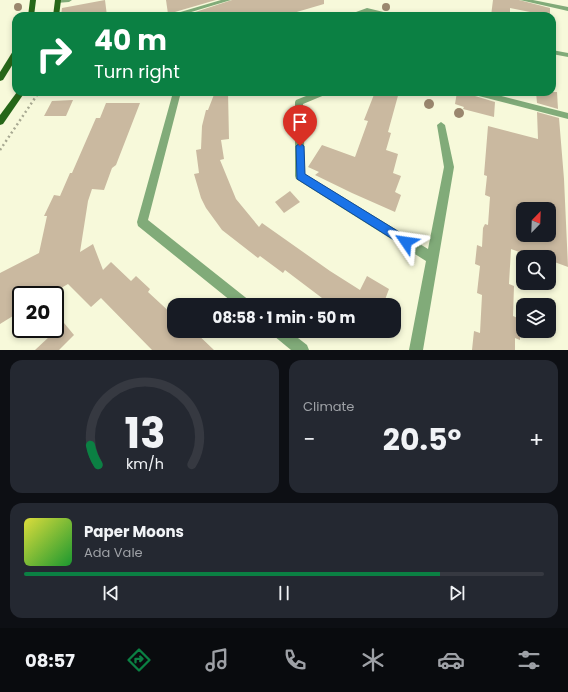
<!DOCTYPE html>
<meta charset="utf-8">
<style>
:root{--surface:#171b24;--page:#242831;--text:#f1f3f6;--muted:#9ea1a6;--line:#363941;--accent:#0b8043}
body{margin:0;font-family:Poppins,sans-serif;background:var(--page);color:var(--text);height:100vh;display:flex;flex-direction:column;font-size:15px;white-space:nowrap}
*{box-sizing:border-box;margin:0}
p{font-size:13px;color:var(--muted)}
.icon{flex:none;width:22px;height:22px;fill:none;stroke:currentColor;stroke-width:2;stroke-linecap:round;stroke-linejoin:round}
.map{position:relative;height:350px;overflow:hidden}
.drawer{display:flex;flex-direction:column;gap:10px;padding:10px;background:#0d0f14;flex:1}
.drawer>*{flex:none}
.top-card{position:absolute;left:12px;top:12px;width:544px;height:84px;border-radius:12px;box-shadow:0 2px 6px #0003;background:#0b8043;color:#fff;overflow:hidden}
.needle{width:26px;rotate:23deg}
.tools{position:absolute;left:516px;top:202px;display:grid;gap:8px}
.tools a{display:grid;place-items:center;width:40px;height:40px;border-radius:8px;background:var(--surface);box-shadow:0 2px 6px #0003;font-size:20px}
.speed{position:absolute;left:12px;top:286px;display:flex;gap:8px;font-size:20px;font-weight:700;text-align:center}
.speed>*{display:grid;place-content:center;width:52px;height:52px;border-radius:50%;background:var(--surface);box-shadow:0 2px 6px #0003;line-height:1}
.speed .limit{border:2px solid #111;border-radius:6px;background:#fff;color:#111}
.pin{position:absolute;display:grid;place-items:center;width:34px;height:34px;color:#fff;margin:-41px -17px;border-radius:50% 50% 50% 0;rotate:-45deg;box-shadow:0 0 4px #0007}
.pin .icon{rotate:45deg}
.me{position:absolute;width:44px;margin:-22px;rotate:302deg;stroke-linejoin:round;filter:drop-shadow(0 0 3px #0008)}
.turn{display:flex;align-items:center;gap:14px;height:84px;padding:0 16px;font-size:18px}
.turn .icon{width:52px;height:52px;stroke-width:2.5}
.turn b{display:block;font-size:28px;line-height:34px}
.big{font-size:30px;font-weight:700;line-height:1.1}
.drawer .tile{flex:1;display:flex;flex-direction:column;justify-content:center;gap:6px;min-width:0;padding:0 14px;border-radius:12px;background:var(--page)}
.drawer .dial{align-items:center;gap:0}
.dial svg{height:104px;overflow:visible;fill:none;stroke:var(--line);stroke-width:7;stroke-linecap:round;text-anchor:middle}
.dial text{fill:var(--text);stroke:none}
.song{display:flex;align-items:center;gap:12px}
.cover{width:48px;height:48px;border-radius:6px;background:linear-gradient(135deg,hsl(60 70% 55%),hsl(130 70% 35%))}
.played{height:4px;border-radius:2px;background:linear-gradient(90deg,var(--accent) 80%,var(--line) 80%)}
.keys{display:flex;justify-content:space-around;direction:ltr}
.heat{display:flex;justify-content:space-between;align-items:center;font-size:22px;direction:ltr}
.drawer .tiles{flex:1;display:grid;gap:10px;grid-template-columns:1fr 1fr}
.tile:last-child{grid-column:span 2}
.trip{position:absolute;left:167px;top:298px;width:234px;height:40px;border-radius:12px;background:var(--surface);box-shadow:0 2px 6px #0003;font-weight:700;line-height:40px;text-align:center}
.tab-bar{display:flex;height:64px;justify-content:space-around;align-items:center;background:#090b0e;color:var(--muted)}
.tab-bar .icon{width:28px;height:28px}
.tab-bar .current{color:var(--accent)}
.tab-bar b{font-size:18px;color:var(--text)}
.map>svg:first-child{display:block}
</style>
<div class="map">
<svg width="568" height="350" viewBox="0 0 568 350">
<rect width="100%" height="100%" fill="#f7f9da"/>
<g fill="#cab9a0" fill-rule="evenodd">
<polygon points="105,0 107,16 61,16 62,8"/>
<polygon points="166,0 216,0 168,14"/>
<polygon points="232,0 324,0 324,4 283,16 183,16"/>
<polygon points="493,0 519,0 550,8 550,16 510,8 510,16 491,16"/>
<polygon points="215,92 228,92 229,139 221,140 224,159 220,160 236,199 259,227 262,223 330,271 360,290 367,276 389,289 383,305 323,305 320,303 322,298 285,270 283,273 260,256 258,258 222,230 206,208 201,198 194,174 199,173 196,150 201,149 202,126 206,110 208,110"/>
<polygon points="375,92 399,92 388,132 391,133 386,150 398,154 393,173 401,176 395,192 401,195 395,212 352,193 315,175 319,172 308,167 322,145 355,157 368,121 364,120"/>
<polygon points="457,92 470,92 475,96 495,102 494,117 463,109 464,107 455,104"/>
<polygon points="536,92 557,92 558,109 537,103"/>
<polygon points="73,100 66,116 44,116 52,101"/>
<polygon points="106,103 140,103 116,165 112,168 104,190 92,189 88,201 80,252 93,244 103,270 111,262 131,281 136,276 150,289 148,292 174,316 174,331 194,331 214,350 152,350 101,298 91,307 68,284 49,295 21,295 21,311 0,324 0,273 39,253 47,216 44,216 54,195 60,196 70,173 72,173 96,118 100,118"/>
<path d="M537 112 559 118 564 179 568 267 549 260V257H533L511 249 509 284 514 286 513 316 520 319V340L515 338V350H472L474 331 480 333 482 295 477 293 480 266 475 264 477 245 482 247 483 228 485 224 488 225 490 197 485 195 487 176 484 175 488 126 538 139ZM523 209H549V235H523Z"/>
<polygon points="290,191 300,202 284,213 275,202"/>
<polygon points="64,323 74,335 59,350 35,350"/>
</g>
<g fill="none" stroke-linecap="round" stroke-linejoin="round">
<polyline stroke="#a7a891" stroke-width="2.5" stroke-dasharray="2 3" stroke-linecap="butt" points="0,150 39,92"/>
<g fill="#81ab79" fill-rule="evenodd">
<polygon points="58,0 72,0 69,2 56,3 56,1"/>
<polygon points="221,0 231,0 178,16 167,16"/>
<polygon points="520,0 533,0 568,7 568,11"/>
<polygon points="367,8 396,15 397,16 385,16 367,12 355,16 345,16"/>
<polygon points="552,50 568,53 568,57 552,54"/>
<polygon points="111,92 181,92 148,220 250,301 252,305 236,305 138,226 137,222 172,96 115,95"/>
<polygon points="316,92 328,92 327,94 303,104 305,174 428,249 444,167 437,125 441,122 445,125 454,167 423,350 409,350 426,261 296,179 295,176 295,102 296,100"/>
<polygon points="471,92 486,92 568,113 568,119 475,95"/>
<polygon points="272,331 289,331 307,345 309,350 291,350 274,336"/>
</g>
<g fill="#266719" fill-rule="evenodd">
<polygon points="30,0 36,0 34,16 28,16"/>
<polygon points="55,0 61,0 59,16 53,16"/>
<polygon points="13,51 16,51 16,59 3,80 0,81 0,72"/>
<polygon points="17,92 25,92 3,124 0,125 0,115"/>
</g>
</g>
<g fill="#9a876e">
<circle cx="18" cy="7" r="4"/>
<circle cx="386" cy="7" r="4"/>
<circle cx="429" cy="104" r="5"/>
<circle cx="459" cy="113" r="5"/>
</g>
<polygon fill="#1a73e8" stroke="#114b97" points="300,143 304,146 305,174 409,238 411,242 409,245 406,246 402,245 297,179 296,146"/>
</svg>
<div class="tools">
<a><svg class="needle" viewBox="-14 -14 28 28"><path d="M0-13l5 13h-10z" fill="#e53935"/><path d="M0 13l5-13h-10z" fill="#9ea1a6"/></svg></a>
<a><svg class="icon" aria-label="search" viewBox="0 0 24 24"><circle cx="10" cy="10" r="6"/><path d="M15 15l6 6"/></svg></a>
<a><svg class="icon" aria-label="layers" viewBox="0 0 24 24"><path d="M12 4l9 5-9 5-9-5zM3 14l9 5 9-5"/></svg></a>
</div>
<div class="speed"><div class="limit">20</div></div>
<div class="pin" style="left:300px;top:146px;background:#d93025"><svg class="icon" aria-label="arrive" viewBox="0 0 24 24"><path d="M6 21V4h12l-3 4 3 4H6"/></svg></div>
<svg class="me" style="left:406px;top:242px" viewBox="-20 -20 40 40"><path d="M0-17L14 15 0 8-14 15z" fill="#1a73e8" stroke="#fff" stroke-width="4"/></svg>
<div class="trip">08:58 · 1 min · 50 m</div>
<div class="top-card">
<div class="turn"><svg class="icon" aria-label="right" viewBox="0 0 24 24"><path d="M7 20v-9h11M14 6l5 5-5 5"/></svg><div><b>40 m</b>Turn right</div></div>
</div>
</div>
<section class="drawer">
<div class="tiles">
<div class="tile dial"><svg viewBox="0 0 100 80">
<path d="M14 69A42 42 0 1 1 86 69"/>
<path d="M14 69A42 42 0 0 1 8 54" stroke="#0b8043"/>
<text x="50" y="56" font-size="32" font-weight="700">13</text>
<text x="50" y="72" font-size="11">km/h</text>
</svg></div>
<div class="tile"><p>Climate</p>
<div class="heat"><a>−</a><b class="big">20.5°</b><a>+</a></div>
</div>
<div class="tile">
<div class="song"><i class="cover"></i><div><b>Paper Moons</b><p>Ada Vale</p></div></div>
<div class="played"></div>
<div class="keys"><svg class="icon" aria-label="previous" viewBox="0 0 24 24"><path d="M18 5L8 12l10 7zM5 5v14"/></svg><svg class="icon" aria-label="pause" viewBox="0 0 24 24"><path d="M8 5v14M16 5v14"/></svg><svg class="icon" aria-label="next" viewBox="0 0 24 24"><path d="M6 5l10 7-10 7zM19 5v14"/></svg></div>
</div>
</div>
</section>
<nav class="tab-bar">
<b>08:57</b>
<svg class="icon current" aria-label="directions" viewBox="0 0 24 24"><path d="M12 3l9 9-9 9-9-9zM9 14v-3h6M13 9l2 2-2 2"/></svg>
<svg class="icon" aria-label="music" viewBox="0 0 24 24"><path d="M9 18V5l10-2v13"/><circle cx="6" cy="18" r="3"/><circle cx="16" cy="16" r="3"/></svg>
<svg class="icon" aria-label="phone" viewBox="0 0 24 24"><path d="M5 4h4l2 5-3 2q2 4 5 5l2-3 5 2v4C11 20 4 13 5 4z"/></svg>
<svg class="icon" aria-label="climate" viewBox="0 0 24 24"><path d="M12 3v18M4 7l16 10M4 17L20 7"/></svg>
<svg class="icon" aria-label="car" viewBox="0 0 24 24"><path d="M5 17H2v-5l4-1 3-4h7l3 4 3 1v5h-3M9 17h6M6 11h13"/><circle cx="7" cy="17" r="2"/><circle cx="17" cy="17" r="2"/></svg>
<svg class="icon" aria-label="filters" viewBox="0 0 24 24"><path d="M4 7h16M4 17h16"/><circle cx="9" cy="7" r="2"/><circle cx="15" cy="17" r="2"/></svg>
</nav>
